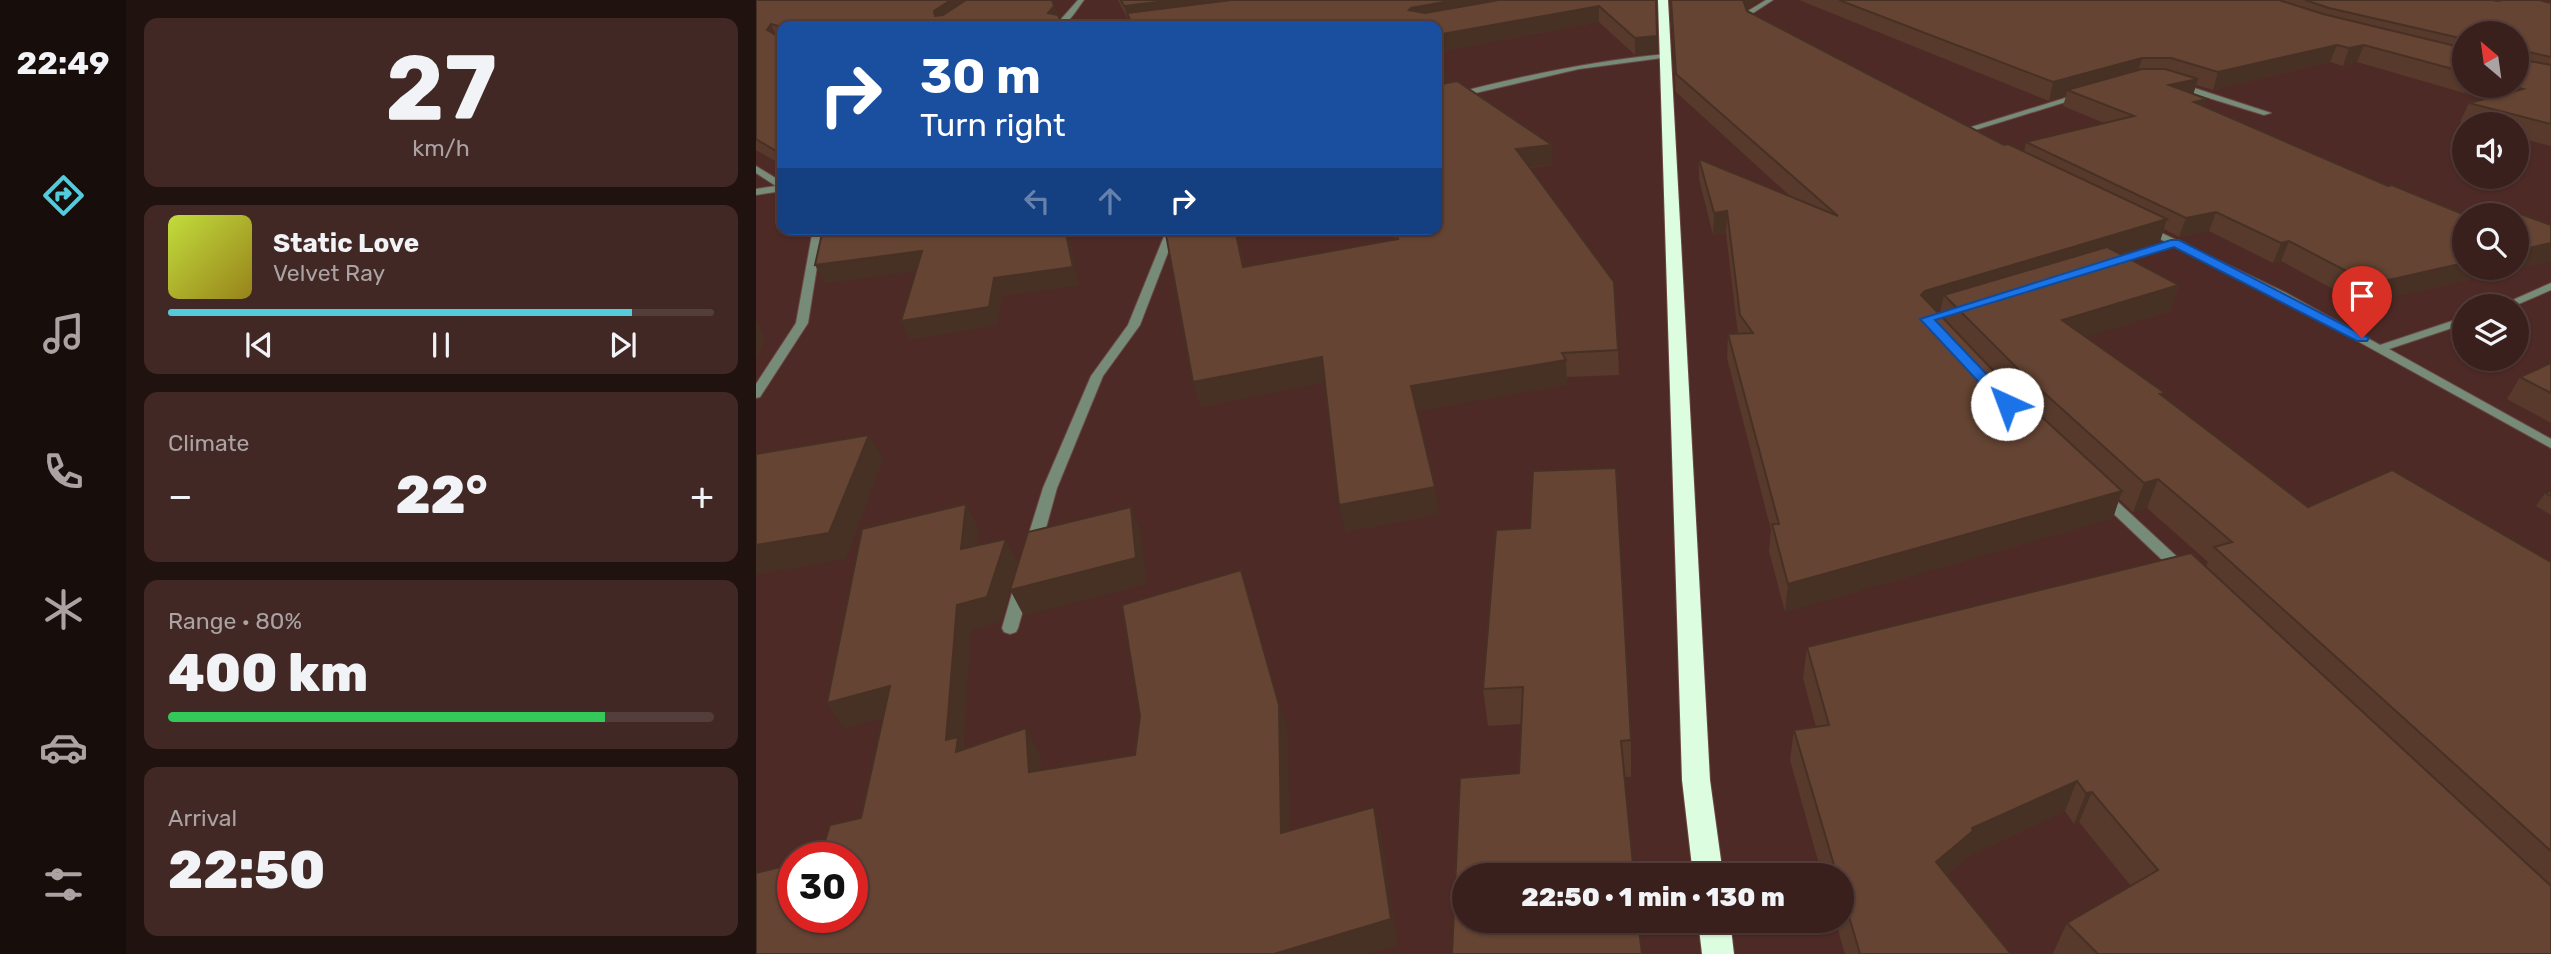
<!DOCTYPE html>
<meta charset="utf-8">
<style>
:root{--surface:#3a201c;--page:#412825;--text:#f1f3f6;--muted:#aba3a3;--line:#543e3b;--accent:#53cbdb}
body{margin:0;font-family:Rubik,sans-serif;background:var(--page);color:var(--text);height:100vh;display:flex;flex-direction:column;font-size:26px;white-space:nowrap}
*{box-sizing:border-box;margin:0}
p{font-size:23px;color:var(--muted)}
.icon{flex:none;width:38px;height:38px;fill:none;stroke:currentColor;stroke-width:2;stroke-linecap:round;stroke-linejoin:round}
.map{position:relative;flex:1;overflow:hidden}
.side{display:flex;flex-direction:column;gap:18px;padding:18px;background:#20120f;width:630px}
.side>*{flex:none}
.hud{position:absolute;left:21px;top:21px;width:665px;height:214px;border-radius:14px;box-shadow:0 2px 5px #0004,0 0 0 2px var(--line);background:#1a4fa0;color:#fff;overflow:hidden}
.needle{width:46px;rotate:331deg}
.fabs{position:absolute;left:1696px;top:21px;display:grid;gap:14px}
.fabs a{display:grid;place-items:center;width:77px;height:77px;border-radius:50%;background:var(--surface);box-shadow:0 2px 5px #0004,0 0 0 2px var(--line);font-size:35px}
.speed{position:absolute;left:21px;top:842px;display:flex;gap:14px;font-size:35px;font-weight:700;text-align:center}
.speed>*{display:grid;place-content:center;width:91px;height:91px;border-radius:50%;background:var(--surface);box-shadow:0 2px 5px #0004,0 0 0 2px var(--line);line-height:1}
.speed .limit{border:10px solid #d22;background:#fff;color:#111}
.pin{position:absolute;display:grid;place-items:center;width:60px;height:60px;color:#fff;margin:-72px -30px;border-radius:50% 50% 50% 0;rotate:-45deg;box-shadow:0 0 7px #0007}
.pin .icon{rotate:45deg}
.me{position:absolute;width:77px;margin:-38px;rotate:317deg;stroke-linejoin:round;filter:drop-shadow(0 0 5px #0008)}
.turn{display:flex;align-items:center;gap:24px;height:147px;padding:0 28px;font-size:32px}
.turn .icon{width:91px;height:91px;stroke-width:2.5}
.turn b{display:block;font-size:49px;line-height:60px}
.lanes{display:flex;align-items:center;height:66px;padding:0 28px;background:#0003;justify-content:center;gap:35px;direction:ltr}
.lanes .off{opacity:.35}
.big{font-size:52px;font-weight:800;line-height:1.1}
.side .card{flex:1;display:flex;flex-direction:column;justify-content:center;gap:10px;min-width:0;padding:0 24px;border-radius:14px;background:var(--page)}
.side .dial{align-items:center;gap:0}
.dial b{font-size:91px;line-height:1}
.song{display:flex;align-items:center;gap:21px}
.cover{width:84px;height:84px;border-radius:10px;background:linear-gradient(135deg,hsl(70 70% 55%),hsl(50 70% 35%))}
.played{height:7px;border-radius:4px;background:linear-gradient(90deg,var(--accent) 85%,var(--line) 85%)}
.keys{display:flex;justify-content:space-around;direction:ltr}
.heat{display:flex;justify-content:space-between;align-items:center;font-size:38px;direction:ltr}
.charge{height:10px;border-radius:5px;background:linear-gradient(90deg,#34c759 80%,var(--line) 0)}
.trip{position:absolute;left:696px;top:863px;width:402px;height:70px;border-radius:35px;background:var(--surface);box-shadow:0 2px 5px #0004,0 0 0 2px var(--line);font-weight:800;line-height:70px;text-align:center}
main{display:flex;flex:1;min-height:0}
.dock{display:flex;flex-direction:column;width:126px;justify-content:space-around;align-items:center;background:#170d0b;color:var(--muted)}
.dock .icon{width:49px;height:49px}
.dock .active{color:var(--accent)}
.dock b{font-size:32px;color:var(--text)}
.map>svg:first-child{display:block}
</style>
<main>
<nav class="dock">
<b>22:49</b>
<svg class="icon active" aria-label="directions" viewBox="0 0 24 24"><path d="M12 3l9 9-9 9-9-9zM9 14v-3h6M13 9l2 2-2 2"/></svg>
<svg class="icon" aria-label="music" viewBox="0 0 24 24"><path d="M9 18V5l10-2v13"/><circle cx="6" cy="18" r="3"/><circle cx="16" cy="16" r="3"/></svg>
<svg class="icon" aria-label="phone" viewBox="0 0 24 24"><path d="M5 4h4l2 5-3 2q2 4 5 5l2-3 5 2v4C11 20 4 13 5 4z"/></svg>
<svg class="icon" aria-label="climate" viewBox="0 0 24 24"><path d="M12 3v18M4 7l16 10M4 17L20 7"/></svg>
<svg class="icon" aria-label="car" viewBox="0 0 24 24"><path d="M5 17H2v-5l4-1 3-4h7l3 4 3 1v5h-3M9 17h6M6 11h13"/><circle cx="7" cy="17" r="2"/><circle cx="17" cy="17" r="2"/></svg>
<svg class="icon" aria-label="filters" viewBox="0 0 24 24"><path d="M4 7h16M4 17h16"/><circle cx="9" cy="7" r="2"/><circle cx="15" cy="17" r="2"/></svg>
</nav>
<section class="side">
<div class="card dial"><b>27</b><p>km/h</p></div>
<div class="card">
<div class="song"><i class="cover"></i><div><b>Static Love</b><p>Velvet Ray</p></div></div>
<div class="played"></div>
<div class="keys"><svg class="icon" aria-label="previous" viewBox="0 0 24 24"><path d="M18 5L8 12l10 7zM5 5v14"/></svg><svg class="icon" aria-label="pause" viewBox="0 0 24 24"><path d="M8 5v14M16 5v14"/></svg><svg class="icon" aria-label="next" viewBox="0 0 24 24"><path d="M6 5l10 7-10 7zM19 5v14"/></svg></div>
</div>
<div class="card"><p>Climate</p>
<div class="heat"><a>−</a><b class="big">22°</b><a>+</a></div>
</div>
<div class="card"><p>Range · 80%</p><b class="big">400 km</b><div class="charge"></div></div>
<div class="card"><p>Arrival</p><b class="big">22:50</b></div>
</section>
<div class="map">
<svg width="1795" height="954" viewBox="0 0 1795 954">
<rect width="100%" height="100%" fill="#4e2a26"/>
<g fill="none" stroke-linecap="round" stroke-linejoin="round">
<defs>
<g id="street">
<path d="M322 0H328C320 10 313 26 299 26Z"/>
<polygon points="1010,0 1017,0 994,15 1001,25 996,26 987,14"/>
<polygon points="394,22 392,25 362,26 365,24"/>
<path d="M911 54 913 57 823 69 681 102V98C757 78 832 61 911 54Z"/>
<polygon points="1417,83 1423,83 1515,113 1508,115 1417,87"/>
<polygon points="1322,94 1329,96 1203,135 1196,133"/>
<polygon points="0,166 26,182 26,191 0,195 0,189 20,186 0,173"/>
<polygon points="1389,225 1530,293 1624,345 1708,317 1708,324 1633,349 1795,439 1795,448 1522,297 1419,246 1358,265 1350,265 1350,261 1410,242 1386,230 1386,226"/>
<polygon points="57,229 67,229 52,323 4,397 0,398 0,384 40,323"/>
<polygon points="411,229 421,229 384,325 347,376 301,488 285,546 277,551 272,550 269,546 287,488 335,376 372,325"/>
<polygon points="1795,283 1795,290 1758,306 1743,306"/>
<polygon points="1346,491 1351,492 1431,566 1434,570 1431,574 1421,574 1341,498 1339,495"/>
<polygon points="266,580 272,582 274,586 262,628 260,632 254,634 248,632 246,628 258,586 260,582"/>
</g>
<g id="highway">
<polygon points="902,0 912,0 954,780 967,875 937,875 926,780"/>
<polygon points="942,920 974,920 978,954 946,954"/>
</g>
</defs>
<use href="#street" stroke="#6a4844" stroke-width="2"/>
<use href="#highway" stroke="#6a4844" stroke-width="2"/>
<use href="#street" fill="#768c78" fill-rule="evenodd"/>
<use href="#highway" fill="#ddfde0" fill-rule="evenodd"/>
</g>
<g fill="#573a2c" fill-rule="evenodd">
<polygon points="0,0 296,0 306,26 26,26 26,165 0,150"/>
<polygon points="362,0 900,0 901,52 879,55 843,22 681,52 681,26 375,26"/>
<path d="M914 0H1003L990 9 991 11 1248 145 1268 151 1270 142 1348 123 1307 106 1310 96 1293 101 1043 0H1736L1742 1 1795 3V146L1760 137V124H1714L1704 122 1713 103 1729 99 1601 62 1587 66 1574 62 1457 90 1440 85 1437 94 1448 106 1632 186 1709 215 1795 225V261L1605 304 1525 261 1517 263 1453 231 1423 237 1408 229 1404 241 1364 254 1423 285 1414 311 1330 337 1552 507 1795 562V954H1298L1297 953 1311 923 1375 886 1323 822 1318 824 1309 811 1208 858 1207 861 1191 875 1255 954H1089L1079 920H1087V875H1066L1034 760 1038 730 1060 727 1047 678 1051 647 1450 566 1452 562 1391 508 1377 512 1363 499 1357 518 1029 612 1013 551 1015 530 971 358 972 334H982L970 233 957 235 943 179V159L1034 196 920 92ZM1708 33H1760V86H1708ZM1185 308 1184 315 1180 310Z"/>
<polygon points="691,83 797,165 773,168 862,350 863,375 811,377 811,385 661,411 683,514 589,532 569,382 445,407 437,382 409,229 480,229 488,266 639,240 636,229 681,229"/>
<polygon points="1795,363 1795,423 1751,399 1764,377"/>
<polygon points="1795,491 1795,515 1780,506 1789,493"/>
<polygon points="740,530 875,740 875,777 763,773 766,724 732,726 727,689"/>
</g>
<g fill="#473024">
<polygon points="195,0 218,0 183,24 178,11"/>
<polygon points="418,0 542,0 371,13 374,22 373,22 368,6"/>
<polygon points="699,0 788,0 655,26 653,10 655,8"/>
<polygon points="986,0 1003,0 986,12"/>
<polygon points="298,6 303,18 292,13"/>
<polygon points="843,6 843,22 681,52 681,35"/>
<polygon points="15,24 21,38 11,30"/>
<polygon points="901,36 901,52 879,55 879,38"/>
<polygon points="1581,45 1574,62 1457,90 1462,72"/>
<polygon points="1608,45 1601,62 1587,66 1593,48"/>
<polygon points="1386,58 1381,75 1311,90 1310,96 1293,101 1297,82"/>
<polygon points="690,74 692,92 681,96 681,77"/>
<polygon points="1442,79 1437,95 1413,85"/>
<polygon points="1451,99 1446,115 1438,102"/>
<polygon points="796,145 797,165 761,169 760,149"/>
<polygon points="971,211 970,233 957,235 958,213"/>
<polygon points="1460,212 1453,231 1423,237 1430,218"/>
<polygon points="1411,219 1404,241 1197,305 1188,295 1185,308 1165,314 1165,295 1169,291"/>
<polygon points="309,229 312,229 323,286 246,296 241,326 154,340 145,321 238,278"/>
<polygon points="479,229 480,229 493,290 487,267"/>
<polygon points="1533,241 1525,261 1517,263 1525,243"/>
<polygon points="1795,243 1795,261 1605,304 1615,284 1708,263 1708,268 1760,268 1760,251"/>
<polygon points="166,251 175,269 69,284 59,265"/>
<polygon points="1423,285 1414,311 1299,347 1306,320"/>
<polygon points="0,317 9,339 0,361"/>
<polygon points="566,357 571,382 445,407 437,382"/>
<polygon points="810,360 811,385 660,412 655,386"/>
<polygon points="113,435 127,460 90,559 0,575 0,545"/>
<polygon points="1402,479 1391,508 1377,512 1388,483"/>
<polygon points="679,487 683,514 589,532 583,505"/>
<polygon points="1366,491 1357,518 1029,612 1032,584"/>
<polygon points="210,504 223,529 219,575 205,549"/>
<polygon points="375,507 385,533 391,584 268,616 254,590"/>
<polygon points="250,539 262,564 245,622 215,630 208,747 218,763 207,763 190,740 201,605"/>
<polygon points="485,570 532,731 534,859 525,833"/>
<polygon points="134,686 151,712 89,729 71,703"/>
<polygon points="270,728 284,754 288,798 273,772"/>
<polygon points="1321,781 1309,811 1208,858 1207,861 1172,892 1180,862 1216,828"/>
<polygon points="1336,792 1323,822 1318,824 1330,793"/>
<polygon points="618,807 625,833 642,945 611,954 518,954"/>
</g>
<g fill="#654433" stroke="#473024" stroke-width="2" fill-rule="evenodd">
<path d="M0 0H195L178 11 179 16 187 15 210 0H296L298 6 292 13 302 15 306 26H26V157L25 154 0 139ZM15 24 22 26 20 35 11 30Z"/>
<polygon points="365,0 418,0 368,6"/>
<polygon points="475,0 699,0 655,8 653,10 669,13 743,0 900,0 901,36 879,38 843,6 681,35 681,26 377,26 371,13"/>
<polygon points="915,0 987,0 991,11 1248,145 1252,144 1411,219 1169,291 1165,295 1250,384 1366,491 1032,584 1016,524 1023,524 972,334 997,333 984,315 971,211 958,213 943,159 1082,216 920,74"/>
<polygon points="1083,0 1523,0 1567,14 1708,48 1708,72 1608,45 1593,48 1581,45 1462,72 1415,58 1386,58 1297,82"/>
<polygon points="1549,0 1736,0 1742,1 1747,0 1783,0 1795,3 1795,57 1769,51 1766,54 1768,60 1795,65 1795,124 1713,103 1767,89 1756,86 1760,86 1760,33 1708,33 1708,39 1573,8"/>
<polygon points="681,68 690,74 681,77"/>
<polygon points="1386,69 1409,69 1442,79 1413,85 1451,99 1438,102 1632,186 1636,185 1709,215 1708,215 1708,263 1615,284 1533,241 1525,243 1460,212 1430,218 1270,142 1378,116 1311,90"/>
<polygon points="701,81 796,145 760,149 858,282 862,350 806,353 810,360 655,386 679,487 583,505 566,357 437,382 409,229 479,229 487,267 642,239 639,229 681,229 681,85"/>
<polygon points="1739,205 1795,225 1795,243 1760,251 1760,215 1712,215"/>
<polygon points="67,229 309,229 317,267 238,278 233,307 145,321 166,251 59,265"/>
<polygon points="1351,247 1423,285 1306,320 1409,393 1404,394 1552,507 1636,470 1795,562 1795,851 1458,547 1476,542 1402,479 1388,483 1265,372 1188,295"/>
<polygon points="1795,363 1795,393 1764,377"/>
<polygon points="113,435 73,533 0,545 0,454"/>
<polygon points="860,468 875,740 865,741 878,875 709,875 709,920 882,920 886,954 696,954 704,778 763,773 767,687 727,689 740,530 774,528 777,471"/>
<polygon points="1795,491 1795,496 1789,493"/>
<polygon points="210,504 205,549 250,539 231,597 201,605 190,740 202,737 200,752 270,728 273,772 379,755 384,716 366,605 485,570 523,705 525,833 618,807 635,919 518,954 0,954 0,873 37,864 37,917 96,917 96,858 63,858 64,857 74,825 105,818 134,686 71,703 106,529"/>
<polygon points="375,507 380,558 254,590 272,532"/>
<polygon points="1435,553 1795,886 1795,954 1342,954 1311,923 1402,870 1336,792 1330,793 1321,781 1216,828 1217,831 1180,862 1255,954 1104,954 1087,896 1087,875 1081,875 1038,730 1073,725 1051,647"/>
</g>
<polygon fill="#1a73e8" stroke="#114b97" stroke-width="2" points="1415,240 1423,240 1613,338 1611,341 1601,341 1418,247 1179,320 1256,401 1258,404 1256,407 1246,407 1164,319"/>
</svg>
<div class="fabs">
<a><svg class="needle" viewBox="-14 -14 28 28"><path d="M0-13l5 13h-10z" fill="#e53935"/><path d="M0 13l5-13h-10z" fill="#aba3a3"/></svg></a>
<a><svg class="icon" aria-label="sound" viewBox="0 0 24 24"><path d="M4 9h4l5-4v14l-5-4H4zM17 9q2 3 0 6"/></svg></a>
<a><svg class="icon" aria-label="search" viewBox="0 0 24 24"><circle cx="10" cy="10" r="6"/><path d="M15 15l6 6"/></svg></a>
<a><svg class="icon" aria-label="layers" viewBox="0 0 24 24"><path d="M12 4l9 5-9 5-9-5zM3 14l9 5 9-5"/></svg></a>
</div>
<div class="speed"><div class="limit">30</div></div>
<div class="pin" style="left:1606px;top:338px;background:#d93025"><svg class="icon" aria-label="arrive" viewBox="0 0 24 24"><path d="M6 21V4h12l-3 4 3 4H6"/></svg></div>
<svg class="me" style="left:1251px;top:404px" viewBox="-20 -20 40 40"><circle r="19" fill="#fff"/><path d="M0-13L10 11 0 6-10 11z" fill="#1a73e8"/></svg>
<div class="trip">22:50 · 1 min · 130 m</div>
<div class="hud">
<div class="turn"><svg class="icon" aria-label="right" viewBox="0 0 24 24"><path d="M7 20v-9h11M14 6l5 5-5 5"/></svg><div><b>30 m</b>Turn right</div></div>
<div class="lanes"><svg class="icon off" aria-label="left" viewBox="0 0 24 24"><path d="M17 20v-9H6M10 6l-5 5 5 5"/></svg><svg class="icon off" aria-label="ahead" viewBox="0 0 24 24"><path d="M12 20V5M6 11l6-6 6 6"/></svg><svg class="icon" aria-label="right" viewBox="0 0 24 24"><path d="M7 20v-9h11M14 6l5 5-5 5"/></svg></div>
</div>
</div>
</main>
